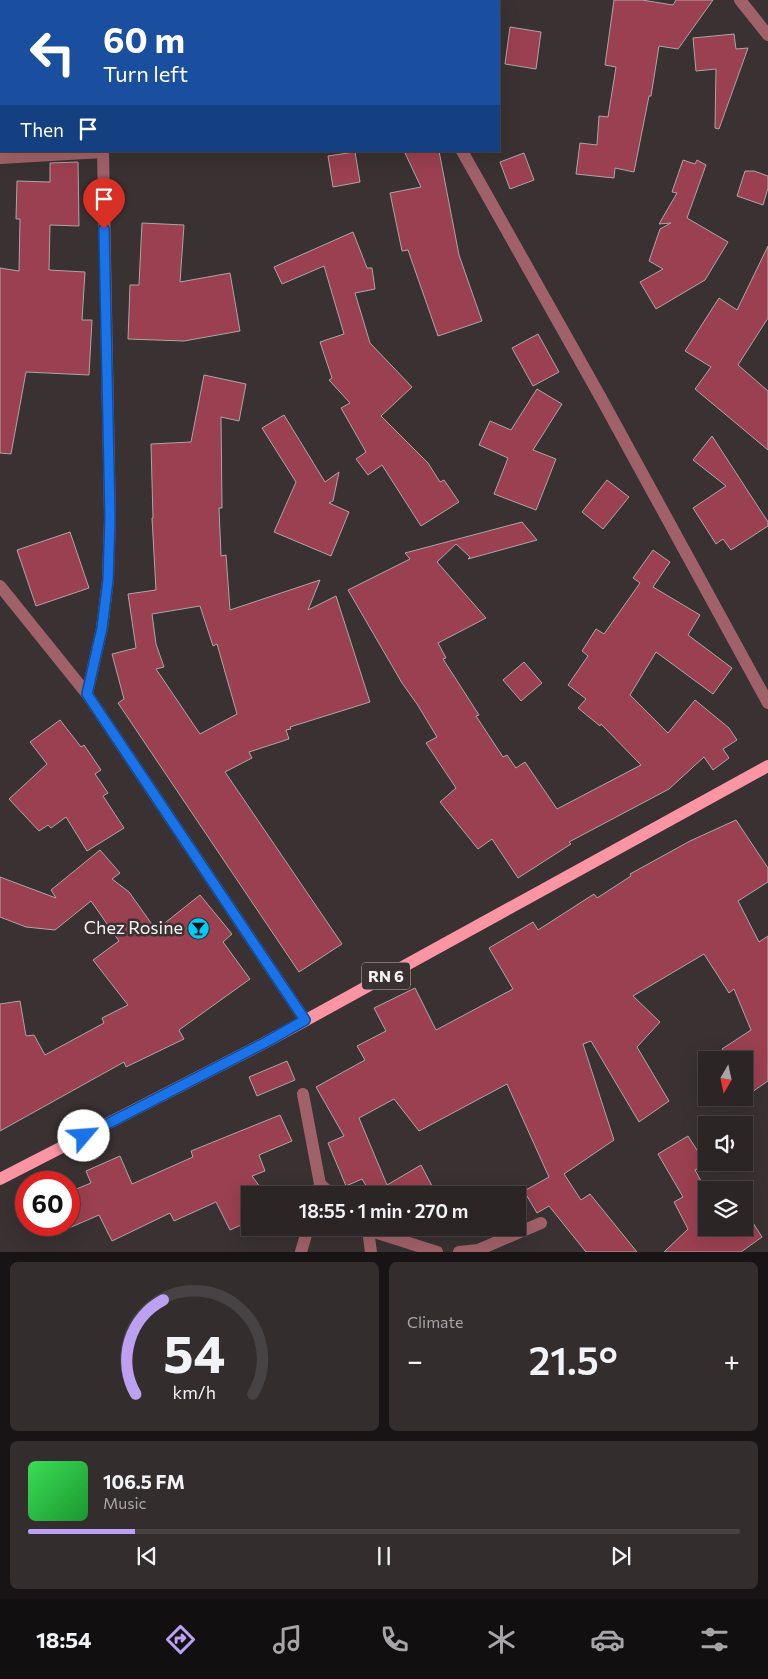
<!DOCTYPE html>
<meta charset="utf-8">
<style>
:root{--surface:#2b2526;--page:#332d2e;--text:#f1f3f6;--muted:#a6a5a7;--line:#474243;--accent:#bca0f2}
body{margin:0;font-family:Commissioner,sans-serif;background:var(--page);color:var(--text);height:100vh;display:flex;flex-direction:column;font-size:19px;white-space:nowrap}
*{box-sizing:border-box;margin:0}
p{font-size:16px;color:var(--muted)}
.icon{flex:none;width:28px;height:28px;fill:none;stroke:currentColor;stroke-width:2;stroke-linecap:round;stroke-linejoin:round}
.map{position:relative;height:1252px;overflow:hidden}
.drawer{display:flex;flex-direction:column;gap:10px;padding:10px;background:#181415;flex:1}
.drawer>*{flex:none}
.banner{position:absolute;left:0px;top:0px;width:500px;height:152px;box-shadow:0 5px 20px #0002,0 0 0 1px var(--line);background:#1a4fa0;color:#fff;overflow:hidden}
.needle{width:32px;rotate:189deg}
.fabs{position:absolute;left:698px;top:1051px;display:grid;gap:10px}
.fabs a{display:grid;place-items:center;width:55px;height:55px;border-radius:0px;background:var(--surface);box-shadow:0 5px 20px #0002,0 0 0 1px var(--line);font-size:25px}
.speed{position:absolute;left:15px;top:1171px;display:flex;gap:10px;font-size:25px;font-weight:700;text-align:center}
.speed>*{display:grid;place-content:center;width:65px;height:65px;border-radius:50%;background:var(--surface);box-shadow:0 5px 20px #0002,0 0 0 1px var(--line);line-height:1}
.speed .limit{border:8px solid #d22;background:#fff;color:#111}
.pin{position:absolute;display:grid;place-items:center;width:42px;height:42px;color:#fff;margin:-51px -21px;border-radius:50% 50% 50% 0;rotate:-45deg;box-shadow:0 0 5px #0007}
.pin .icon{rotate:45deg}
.me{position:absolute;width:55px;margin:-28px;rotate:63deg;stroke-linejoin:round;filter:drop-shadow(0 0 4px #0008)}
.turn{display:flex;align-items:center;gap:18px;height:105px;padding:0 20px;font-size:22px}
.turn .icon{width:65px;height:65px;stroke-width:2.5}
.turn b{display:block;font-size:35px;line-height:42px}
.then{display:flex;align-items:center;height:48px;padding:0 20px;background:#0003;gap:10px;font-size:19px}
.big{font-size:38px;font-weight:600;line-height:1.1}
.drawer .tile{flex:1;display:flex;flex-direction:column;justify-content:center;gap:8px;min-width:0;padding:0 18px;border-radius:8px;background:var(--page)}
.drawer .dial{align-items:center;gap:0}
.dial svg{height:130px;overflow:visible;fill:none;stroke:var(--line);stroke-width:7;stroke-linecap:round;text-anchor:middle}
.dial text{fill:var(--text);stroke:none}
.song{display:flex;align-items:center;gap:15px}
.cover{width:60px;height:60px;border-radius:8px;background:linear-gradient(135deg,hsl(130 70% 55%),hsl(130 70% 35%))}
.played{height:5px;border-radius:2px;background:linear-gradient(90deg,var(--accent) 15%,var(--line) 15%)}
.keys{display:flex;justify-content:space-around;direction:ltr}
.heat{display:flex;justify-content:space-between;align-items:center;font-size:28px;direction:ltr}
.drawer .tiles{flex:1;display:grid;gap:10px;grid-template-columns:1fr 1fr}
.tile:last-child{grid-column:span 2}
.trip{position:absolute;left:241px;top:1186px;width:285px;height:50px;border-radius:0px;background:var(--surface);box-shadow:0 5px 20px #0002,0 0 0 1px var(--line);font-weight:600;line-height:50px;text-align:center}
.dock{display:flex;height:80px;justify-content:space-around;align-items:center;background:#110f0f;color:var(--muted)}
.dock .icon{width:35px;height:35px}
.dock .active{color:var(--accent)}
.dock b{font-size:22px;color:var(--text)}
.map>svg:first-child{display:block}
</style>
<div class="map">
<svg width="768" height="1252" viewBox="0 0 768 1252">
<rect width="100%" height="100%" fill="#393132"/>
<g fill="#9b4050" stroke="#aea5a6" fill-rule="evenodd">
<polygon points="614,0 642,0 673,5 676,0 713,0 678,49 659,46 651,96 649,96 634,172 615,168 614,178 576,174 580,143 597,145 599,116 608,117 616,67 605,65"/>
<polygon points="510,27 541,32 536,69 505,64"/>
<polygon points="734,34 736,49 748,48 719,129 715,128 716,69 696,71 693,38"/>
<polygon points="404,151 439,151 459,255 482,321 438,336 408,250 402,251 390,193 421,187"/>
<polygon points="355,152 360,182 333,187 328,156"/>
<polygon points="524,153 534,180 510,189 500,162"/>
<polygon points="683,160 695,164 697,160 706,165 687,218 728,242 705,280 656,309 640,282 663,269 649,261 660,229 671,223 659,224 677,193 672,192"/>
<polygon points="78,162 79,226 50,225 49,270 85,272 82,320 92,320 89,375 26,372 11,454 0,453 0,268 19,271 20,219 16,219 17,181 50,182 50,163"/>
<polygon points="745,171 754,171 768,176 768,188 763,205 737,196"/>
<polygon points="142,223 184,225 180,282 230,273 240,331 184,341 128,339 130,285 139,285"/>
<polygon points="353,232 367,268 372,268 375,289 355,293 370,343 412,387 381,416 428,463 440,482 444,480 459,502 421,526 382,465 368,475 356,459 366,452 341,408 350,403 329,380 332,378 320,342 344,334 324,266 282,284 274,267"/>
<polygon points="768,246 768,318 738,365 768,391 768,450 695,389 711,367 685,351 719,298 737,310"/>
<polygon points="538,334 559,372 533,386 512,348"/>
<path d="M204 375 246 384 239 421 221 417 222 508H219L221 556 226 555 230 610 320 580 308 610 336 596 370 702 290 727 291 729 286 730 289 739 249 752 252 758 225 772 342 944 299 972 118 703 124 699 112 654 136 648 128 594 156 590 152 518H153L151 444 191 442ZM200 606 213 646 217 644 237 714 200 734 156 669 164 667 156 644 152 614Z"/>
<polygon points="537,389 562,404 533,450 556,459 536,510 494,494 508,458 479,445 490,421 511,430"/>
<polygon points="284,415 325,482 339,472 333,501 329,503 349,512 331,556 274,532 296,482 262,428"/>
<polygon points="712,436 768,522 768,526 731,550 723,539 716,544 693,508 726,486 693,460"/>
<polygon points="607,480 629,497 603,529 582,512"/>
<polygon points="522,522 537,540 468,559 470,557 456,544 437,562 486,618 438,643 446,658 443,659 479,715 476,716 503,757 507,755 516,768 525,762 557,809 641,765 601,724 600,726 578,708 586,699 568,685 588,656 582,651 596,629 604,634 640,583 633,578 653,550 670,562 653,587 700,615 688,635 732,668 713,694 656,652 630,695 668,733 695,700 729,728 737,740 723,749 729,758 713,770 704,757 669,789 569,842 571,844 518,878 492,839 478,849 440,802 456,788 426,743 437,737 417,704 402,683 348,590 410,559 405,553"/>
<polygon points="70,532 89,588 36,606 17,550"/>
<polygon points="524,662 542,683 521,701 503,680"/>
<polygon points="60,720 81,747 84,745 101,770 95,774 108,793 103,796 124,828 87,851 66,817 51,828 48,825 39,831 9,799 47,764 30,742"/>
<polygon points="736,820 768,868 768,882 738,901 759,942 768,936 768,1081 752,1092 744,1081 744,1060 730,1060 722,1049 751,1030 734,989 729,993 704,954 633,996 660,1022 637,1047 669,1101 639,1122 591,1041 583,1044 614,1140 564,1174 581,1200 590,1194 637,1252 586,1252 549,1206 537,1213 524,1191 549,1177 507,1084 419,1131 394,1099 359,1118 387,1185 421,1165 432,1186 418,1195 369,1195 371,1194 362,1179 346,1186 328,1143 344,1136 316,1087 365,1060 357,1046 386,1031 374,1008 415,988 436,1030 513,989 489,948 533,922 538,930 594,894 597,898 631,876 630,874 690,841"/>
<polygon points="100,850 120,873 112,879 129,892 156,930 200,895 232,934 223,942 250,979 179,1030 184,1039 126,1067 124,1062 0,1131 0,1004 20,1001 26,1036 34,1035 45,1055 104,1023 102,1018 128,1005 93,960 119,941 91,901 55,930 26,927 0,917 0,877 56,898 51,890"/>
<polygon points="287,1061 295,1080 257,1096 249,1077"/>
<polygon points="280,1115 292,1141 259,1155 265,1171 252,1176 266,1195 250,1195 250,1221 230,1230 216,1202 174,1221 170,1213 112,1241 99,1215 69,1228 69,1192 91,1183 86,1171 120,1156 132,1184 193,1157 191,1151"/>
<polygon points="688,1136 706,1164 695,1170 706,1190 706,1228 744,1228 744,1217 748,1215 762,1237 741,1252 664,1252 688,1229 674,1202 683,1197 658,1154"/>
</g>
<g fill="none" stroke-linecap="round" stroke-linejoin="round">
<g stroke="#a06169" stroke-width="12">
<polyline points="98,0 98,1"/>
<polyline points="386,0 387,1"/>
<polyline points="740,0 768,35"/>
<polyline points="462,151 601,398 768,703"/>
<polyline points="0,158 103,152"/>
<polyline points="0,586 87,694 305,1020"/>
<polyline points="87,694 102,628 108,580 110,518 103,151"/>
<polyline points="303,1094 320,1184 317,1195"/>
<polyline points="320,1184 332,1195"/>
<polyline points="365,1228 368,1230 437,1252"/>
<polyline points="368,1230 371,1252"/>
<polyline points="301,1252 308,1228"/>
<polyline points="459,1252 478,1250 541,1223"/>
</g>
<polyline stroke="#fc95a3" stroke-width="12" points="0,1179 268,1041 768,766"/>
</g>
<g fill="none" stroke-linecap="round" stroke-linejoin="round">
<defs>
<polyline id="route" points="84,1136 268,1041 305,1020 87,694 102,628 108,580 110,518 104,229"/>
</defs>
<use href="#route" stroke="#114b97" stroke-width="12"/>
<use href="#route" stroke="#1a73e8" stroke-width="9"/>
</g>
<defs>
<symbol id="bar-disc" viewBox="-11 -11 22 22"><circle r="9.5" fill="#00cbf9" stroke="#393132"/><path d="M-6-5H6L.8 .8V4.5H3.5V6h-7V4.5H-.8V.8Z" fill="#111"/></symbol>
</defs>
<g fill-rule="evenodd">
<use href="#bar-disc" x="186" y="916" width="25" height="25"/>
</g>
<g text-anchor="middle" stroke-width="5" stroke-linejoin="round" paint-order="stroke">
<rect fill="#393132" stroke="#bfb9b9" stroke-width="1" x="362" y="962.5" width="48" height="27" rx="4"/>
<g font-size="16" font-weight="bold" fill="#f8f3f3">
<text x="386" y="982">RN 6</text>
</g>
<g font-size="18" fill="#f8f3f3" stroke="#393132" text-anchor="end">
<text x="183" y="934">Chez Rosine</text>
</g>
</g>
</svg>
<div class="fabs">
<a><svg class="needle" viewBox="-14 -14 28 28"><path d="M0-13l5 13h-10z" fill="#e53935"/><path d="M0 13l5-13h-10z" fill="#a6a5a7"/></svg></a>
<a><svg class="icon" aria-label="sound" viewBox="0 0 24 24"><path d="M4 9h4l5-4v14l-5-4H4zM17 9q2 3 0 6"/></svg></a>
<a><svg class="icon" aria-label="layers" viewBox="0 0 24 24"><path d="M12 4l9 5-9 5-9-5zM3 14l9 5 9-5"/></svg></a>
</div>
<div class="speed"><div class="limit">60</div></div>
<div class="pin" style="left:104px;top:229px;background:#d93025"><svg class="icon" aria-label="arrive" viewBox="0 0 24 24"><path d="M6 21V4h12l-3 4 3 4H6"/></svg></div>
<svg class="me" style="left:84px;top:1136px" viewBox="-20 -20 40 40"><circle r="19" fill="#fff"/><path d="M0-13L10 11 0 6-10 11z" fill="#1a73e8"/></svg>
<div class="trip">18:55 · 1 min · 270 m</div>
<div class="banner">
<div class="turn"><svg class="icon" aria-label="left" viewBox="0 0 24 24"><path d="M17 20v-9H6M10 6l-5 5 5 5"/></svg><div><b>60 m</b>Turn left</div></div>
<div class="then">Then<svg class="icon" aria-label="arrive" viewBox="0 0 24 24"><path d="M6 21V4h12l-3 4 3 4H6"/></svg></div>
</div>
</div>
<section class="drawer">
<div class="tiles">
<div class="tile dial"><svg viewBox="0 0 100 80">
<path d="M14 69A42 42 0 1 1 86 69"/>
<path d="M14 69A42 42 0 0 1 31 11" stroke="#bca0f2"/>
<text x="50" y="56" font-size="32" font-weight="700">54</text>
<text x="50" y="72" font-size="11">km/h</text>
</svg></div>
<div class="tile"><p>Climate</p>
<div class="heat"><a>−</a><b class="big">21.5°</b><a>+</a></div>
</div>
<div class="tile">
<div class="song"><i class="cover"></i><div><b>106.5 FM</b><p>Music</p></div></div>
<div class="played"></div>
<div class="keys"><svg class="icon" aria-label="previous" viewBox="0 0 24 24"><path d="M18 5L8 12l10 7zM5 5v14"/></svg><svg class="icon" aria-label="pause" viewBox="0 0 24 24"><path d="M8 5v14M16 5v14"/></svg><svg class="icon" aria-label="next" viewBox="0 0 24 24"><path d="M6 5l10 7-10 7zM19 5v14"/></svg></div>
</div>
</div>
</section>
<nav class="dock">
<b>18:54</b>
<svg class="icon active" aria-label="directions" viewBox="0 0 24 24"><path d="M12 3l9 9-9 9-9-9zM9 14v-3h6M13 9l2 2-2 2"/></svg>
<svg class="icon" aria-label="music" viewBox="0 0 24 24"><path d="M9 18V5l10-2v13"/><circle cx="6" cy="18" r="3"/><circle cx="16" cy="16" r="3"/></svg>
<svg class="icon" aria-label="phone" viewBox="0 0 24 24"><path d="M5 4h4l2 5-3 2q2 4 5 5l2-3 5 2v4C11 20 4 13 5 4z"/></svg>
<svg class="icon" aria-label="climate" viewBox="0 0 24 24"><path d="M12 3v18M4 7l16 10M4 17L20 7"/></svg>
<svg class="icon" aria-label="car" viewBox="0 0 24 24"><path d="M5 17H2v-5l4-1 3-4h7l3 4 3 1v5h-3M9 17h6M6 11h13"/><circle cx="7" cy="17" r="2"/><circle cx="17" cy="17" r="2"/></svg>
<svg class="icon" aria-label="filters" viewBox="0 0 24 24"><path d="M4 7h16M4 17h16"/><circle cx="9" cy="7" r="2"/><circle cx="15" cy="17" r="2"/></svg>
</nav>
